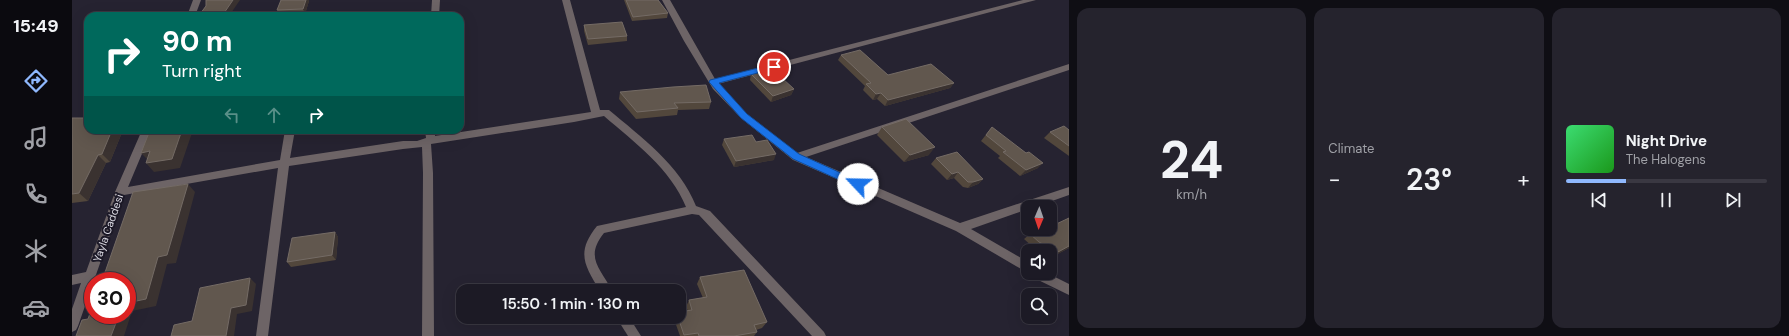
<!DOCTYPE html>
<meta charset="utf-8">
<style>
:root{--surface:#1c1a25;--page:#25232d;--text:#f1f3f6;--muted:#a0a1a7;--line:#3a3842;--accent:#8fb8fd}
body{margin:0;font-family:"DM Sans",sans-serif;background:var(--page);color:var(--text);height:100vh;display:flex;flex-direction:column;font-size:15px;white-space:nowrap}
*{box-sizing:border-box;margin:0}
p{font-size:13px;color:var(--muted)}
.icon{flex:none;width:22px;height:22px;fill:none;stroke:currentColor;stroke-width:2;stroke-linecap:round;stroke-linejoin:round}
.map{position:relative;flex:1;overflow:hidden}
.drawer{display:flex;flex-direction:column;gap:8px;padding:8px;background:#0f0e14;width:720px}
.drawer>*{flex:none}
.hud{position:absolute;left:12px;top:12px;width:380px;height:122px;border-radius:12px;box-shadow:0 4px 16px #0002,0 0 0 1px var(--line);background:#00695c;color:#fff;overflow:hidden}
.needle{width:26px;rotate:182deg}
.buttons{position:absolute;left:949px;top:200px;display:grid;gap:8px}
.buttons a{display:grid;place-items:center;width:36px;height:36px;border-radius:8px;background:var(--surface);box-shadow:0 4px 16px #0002,0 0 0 1px var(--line);font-size:20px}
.speed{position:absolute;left:12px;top:272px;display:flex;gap:8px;font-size:20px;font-weight:700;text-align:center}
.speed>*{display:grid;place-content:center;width:52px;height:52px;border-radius:50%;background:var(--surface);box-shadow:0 4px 16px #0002,0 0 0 1px var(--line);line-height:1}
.speed .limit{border:6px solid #d22;background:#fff;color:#111}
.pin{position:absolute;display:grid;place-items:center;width:34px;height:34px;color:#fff;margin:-17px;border:2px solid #fff;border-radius:50%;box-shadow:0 1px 4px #0007}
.me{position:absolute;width:44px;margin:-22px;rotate:294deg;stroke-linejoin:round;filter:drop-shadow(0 0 3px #0008)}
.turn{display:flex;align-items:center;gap:14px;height:84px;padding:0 12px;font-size:18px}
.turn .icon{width:52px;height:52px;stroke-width:2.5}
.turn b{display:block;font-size:28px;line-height:34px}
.lanes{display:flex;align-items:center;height:38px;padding:0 12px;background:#0003;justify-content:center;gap:20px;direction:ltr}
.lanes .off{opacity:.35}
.big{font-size:30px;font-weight:600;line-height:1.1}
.drawer .card{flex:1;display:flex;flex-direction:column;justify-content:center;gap:6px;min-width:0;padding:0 14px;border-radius:12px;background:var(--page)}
.drawer .dial{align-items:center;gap:0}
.dial b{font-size:52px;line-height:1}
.song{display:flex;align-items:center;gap:12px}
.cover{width:48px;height:48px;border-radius:6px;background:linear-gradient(135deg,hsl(140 70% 55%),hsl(120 70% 35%))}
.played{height:4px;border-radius:2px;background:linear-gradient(90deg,var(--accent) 30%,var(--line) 30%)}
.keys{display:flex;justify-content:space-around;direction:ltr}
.heat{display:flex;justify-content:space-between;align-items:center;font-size:22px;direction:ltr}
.drawer .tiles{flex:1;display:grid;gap:8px;grid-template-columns:repeat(3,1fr)}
.trip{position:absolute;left:384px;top:284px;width:230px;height:40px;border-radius:12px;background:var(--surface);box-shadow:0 4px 16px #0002,0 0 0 1px var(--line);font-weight:600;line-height:40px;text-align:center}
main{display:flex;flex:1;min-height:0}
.tab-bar{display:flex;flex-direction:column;width:72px;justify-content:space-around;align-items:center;background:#0b0a0f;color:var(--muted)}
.tab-bar .icon{width:28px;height:28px}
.tab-bar .current{color:var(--accent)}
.tab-bar b{font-size:18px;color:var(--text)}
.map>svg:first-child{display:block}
</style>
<main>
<nav class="tab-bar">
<b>15:49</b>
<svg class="icon current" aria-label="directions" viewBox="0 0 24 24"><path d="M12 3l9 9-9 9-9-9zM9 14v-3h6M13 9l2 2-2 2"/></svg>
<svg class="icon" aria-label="music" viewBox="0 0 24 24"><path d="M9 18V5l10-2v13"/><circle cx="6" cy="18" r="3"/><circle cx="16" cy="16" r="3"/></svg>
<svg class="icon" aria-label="phone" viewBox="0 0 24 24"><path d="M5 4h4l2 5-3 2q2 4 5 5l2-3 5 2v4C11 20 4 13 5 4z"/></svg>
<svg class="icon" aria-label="climate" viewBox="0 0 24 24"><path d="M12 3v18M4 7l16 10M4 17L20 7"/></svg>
<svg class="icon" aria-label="car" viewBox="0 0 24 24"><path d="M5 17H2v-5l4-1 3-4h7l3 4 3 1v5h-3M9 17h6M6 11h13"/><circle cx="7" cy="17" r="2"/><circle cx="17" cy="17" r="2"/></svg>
</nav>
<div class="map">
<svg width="997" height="336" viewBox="0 0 997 336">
<rect width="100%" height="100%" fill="#262331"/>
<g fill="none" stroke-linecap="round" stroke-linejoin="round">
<g fill="#6d6466" fill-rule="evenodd">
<polygon points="121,0 129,0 123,16 115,16"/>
<polygon points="360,0 368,0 367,16 359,16"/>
<path d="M490 0H498L528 110H537C569 137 608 165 624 206L638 211 752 332 754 336H740L627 215 620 214 532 233C512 258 529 268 540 291H528C512 265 504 252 525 226L614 207C599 169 562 142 532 116L502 122 359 144 361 173 362 336H350L351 173 350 147 331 149 217 166 196 336H184L206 168 52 195 6 326 4 330 0 332V309L9 283 0 285V275L14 272 43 192 70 130H80L56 187 208 160 213 130H223L218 158 331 141H345L354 138 353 130H363V136L519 112Z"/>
<polygon points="590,0 598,0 643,79 951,0 964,0 646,84 675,114 725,153 997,64 997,70 734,157 888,223 997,187 997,195 963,207 956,207 956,209 899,229 956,262 956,273 884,231 721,160 669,118 641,89 612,41"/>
<polygon points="958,273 975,273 997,284 997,295 960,277"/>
<polygon points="544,317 557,317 569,336 556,336"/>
</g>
</g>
<g fill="#52473c">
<polygon points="209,0 237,0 237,1 233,14 208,15 205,10"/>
<polygon points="552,0 586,0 596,13 595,18 560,21"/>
<polygon points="134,6 157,16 130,16 128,14"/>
<polygon points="512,25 555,36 555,41 516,45 512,31"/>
<polygon points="769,55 816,75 882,83 878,88 813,106 805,99 801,100 791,90 793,86 766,60"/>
<polygon points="679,74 722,89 719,95 699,102 678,80"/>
<polygon points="548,92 639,102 637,109 606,110 605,115 564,119 547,99"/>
<polygon points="0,118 16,130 51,130 38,162 34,163 16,201 0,203"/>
<polygon points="810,127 857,155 832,162 805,135"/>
<polygon points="920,127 966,168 948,176 926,158 928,156 909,141"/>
<polygon points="997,130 997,156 972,138 978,132"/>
<polygon points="652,139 684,142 702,160 662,167 650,145"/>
<polygon points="864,158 911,179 906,184 896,188 891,187 882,178 875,180 859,164"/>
<polygon points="997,218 997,248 980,257 978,256 978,251 968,251 961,247 952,239 958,234 971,230"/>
<polygon points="263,232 266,237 264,260 219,267 215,262"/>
<polygon points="628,277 695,322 690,328 684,330 685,332 682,336 608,336 602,319 603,317 607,317 616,311 614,307 617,300 631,298 625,284"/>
</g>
<g fill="#3a3230">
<polygon points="161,0 168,0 157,16 150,16"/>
<polygon points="234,0 237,0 237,1 233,14 231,9"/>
<polygon points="882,83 878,88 813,106 816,100"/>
<polygon points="722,89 719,95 699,102 701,96"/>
<polygon points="809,93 805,99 801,100 804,94"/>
<polygon points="40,130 51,130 38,162 30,154"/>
<polygon points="110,130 121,130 108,168 82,172 74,163 78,162 69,153 78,151"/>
<polygon points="863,147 857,155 832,162 838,155"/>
<polygon points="704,154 702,160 662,167 664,161"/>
<polygon points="26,155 34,163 16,201 7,193"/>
<polygon points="971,163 966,168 948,176 954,170"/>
<polygon points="886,172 882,178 875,180 880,174"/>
<polygon points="911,179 906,184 896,188 901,182"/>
<polygon points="116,184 123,192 104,263 95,264 84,306 60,311 52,336 39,336 47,315 55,315 55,303"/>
<polygon points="263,232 266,237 264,260 260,255"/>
<polygon points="997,246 997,248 980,257 986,252"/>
<polygon points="178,278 184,284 180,311 165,314 162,336 154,336 159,308"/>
</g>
<g fill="#61574e" stroke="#746b65">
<polygon points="134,0 161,0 150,16 133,16 134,14 128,14 134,6"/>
<polygon points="209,0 234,0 231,9 205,10"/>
<polygon points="554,0 586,0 596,13 561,17"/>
<polygon points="550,22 555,36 516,39 512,25"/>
<polygon points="788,50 816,75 859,64 882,83 816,100 809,93 804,94 794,84 799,83 769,55"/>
<polygon points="699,68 722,89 701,96 679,74"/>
<polygon points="634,85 639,102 602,103 606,108 565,112 548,92 601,87"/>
<polygon points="0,118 16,118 16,130 40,130 30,154 26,155 7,193 0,194"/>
<polygon points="834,119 863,147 838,155 810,127"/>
<polygon points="992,126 997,130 997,146 978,132"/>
<polygon points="920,127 954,153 957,152 971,163 954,170 931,152 934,151 914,135"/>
<polygon points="78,130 110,130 100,159 74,163 78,151 69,153"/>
<polygon points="680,135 684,142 695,140 704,154 664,161 652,139"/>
<polygon points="885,152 911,179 901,182 896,182 886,172 880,174 864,158"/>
<polygon points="116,184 95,255 86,257 74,299 55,303 55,281 30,281 61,192"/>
<polygon points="997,218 997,246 986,252 967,242 958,234 968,229 970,229 971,230 974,229 978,229 978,227"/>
<polygon points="263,232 260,255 215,262 220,238"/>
<polygon points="672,270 695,322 682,325 685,332 662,336 627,336 626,333 612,335 606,317 607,317 607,312 620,310 617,300 635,297 628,277"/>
<polygon points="178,278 174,305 159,308 154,336 99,336 102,325 120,321 128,288"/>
<polygon points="21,305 21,315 47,315 39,336 4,336 10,320 16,319"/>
</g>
<polygon fill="#1a73e8" stroke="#114b97" points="702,64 705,65 705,68 647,83 675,114 727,154 789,182 791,184 789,187 783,187 721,159 669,118 637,82 638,80"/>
<g text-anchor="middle" stroke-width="4" stroke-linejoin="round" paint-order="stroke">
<g font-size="11" fill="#d9d8e1" stroke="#1c1927">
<text transform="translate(36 228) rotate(-71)" y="4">Yayla Caddesi</text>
</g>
</g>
</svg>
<div class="buttons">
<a><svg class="needle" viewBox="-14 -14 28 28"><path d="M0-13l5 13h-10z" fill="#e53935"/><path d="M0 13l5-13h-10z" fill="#a0a1a7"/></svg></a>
<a><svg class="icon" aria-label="sound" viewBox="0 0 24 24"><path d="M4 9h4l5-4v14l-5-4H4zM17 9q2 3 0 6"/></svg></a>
<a><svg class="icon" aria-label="search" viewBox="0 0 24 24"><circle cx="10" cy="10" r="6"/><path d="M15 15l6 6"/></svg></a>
</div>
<div class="speed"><div class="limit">30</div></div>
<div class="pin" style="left:702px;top:67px;background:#d93025"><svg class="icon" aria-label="arrive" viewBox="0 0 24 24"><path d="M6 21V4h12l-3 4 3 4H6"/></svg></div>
<svg class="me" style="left:786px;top:184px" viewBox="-20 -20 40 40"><circle r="19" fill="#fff"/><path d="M0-13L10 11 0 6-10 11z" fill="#1a73e8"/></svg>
<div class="trip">15:50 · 1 min · 130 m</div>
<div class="hud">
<div class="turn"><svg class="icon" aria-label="right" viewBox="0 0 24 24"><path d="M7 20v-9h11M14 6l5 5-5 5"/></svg><div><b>90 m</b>Turn right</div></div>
<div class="lanes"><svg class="icon off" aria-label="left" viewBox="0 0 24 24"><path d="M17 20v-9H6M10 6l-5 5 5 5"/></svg><svg class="icon off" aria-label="ahead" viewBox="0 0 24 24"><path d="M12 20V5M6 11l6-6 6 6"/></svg><svg class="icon" aria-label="right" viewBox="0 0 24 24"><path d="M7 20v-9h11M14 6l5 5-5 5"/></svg></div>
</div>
</div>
<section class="drawer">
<div class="tiles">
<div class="card dial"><b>24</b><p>km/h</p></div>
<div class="card"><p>Climate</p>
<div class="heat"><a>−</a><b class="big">23°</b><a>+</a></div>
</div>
<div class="card">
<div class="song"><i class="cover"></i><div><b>Night Drive</b><p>The Halogens</p></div></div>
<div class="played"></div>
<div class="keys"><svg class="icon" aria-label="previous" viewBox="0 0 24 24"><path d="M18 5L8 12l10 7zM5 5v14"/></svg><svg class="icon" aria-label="pause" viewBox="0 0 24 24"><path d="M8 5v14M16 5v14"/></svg><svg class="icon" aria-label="next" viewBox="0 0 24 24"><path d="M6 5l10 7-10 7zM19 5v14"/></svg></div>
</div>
</div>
</section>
</main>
